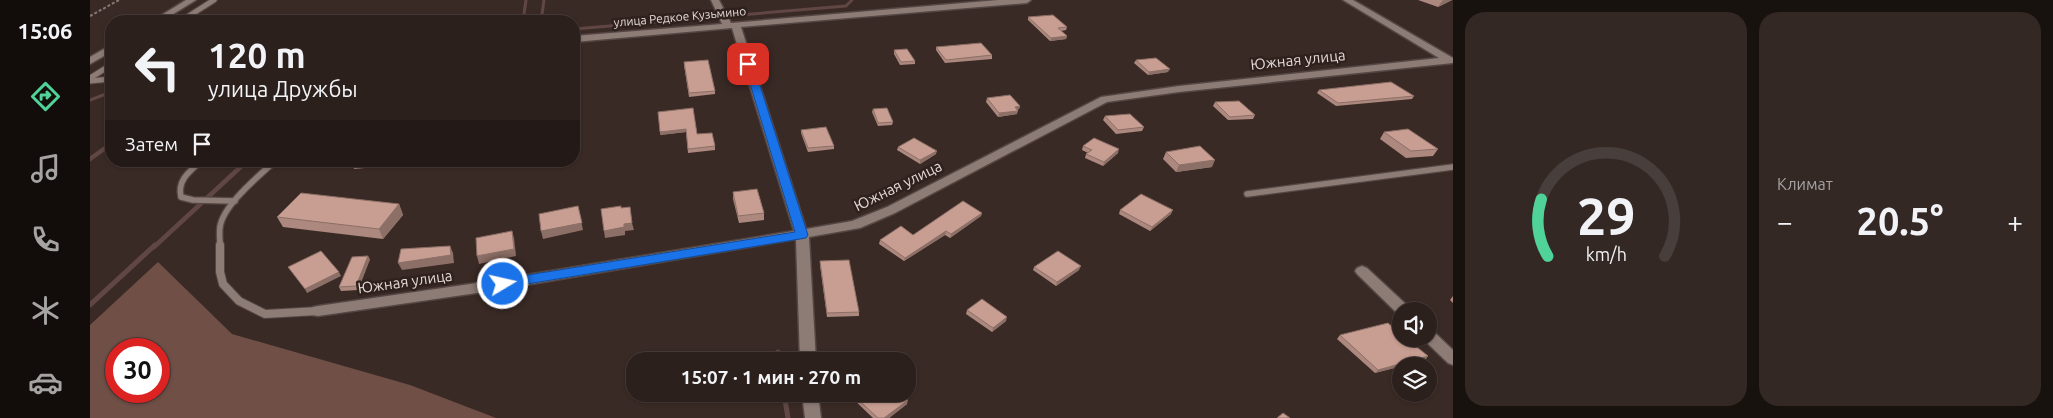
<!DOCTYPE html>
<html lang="ru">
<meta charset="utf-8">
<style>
:root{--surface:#2c201c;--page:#342825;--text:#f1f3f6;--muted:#a6a3a3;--line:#483e3b;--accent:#4fd399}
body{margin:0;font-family:Ubuntu,sans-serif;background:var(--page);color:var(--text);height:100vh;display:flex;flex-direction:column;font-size:19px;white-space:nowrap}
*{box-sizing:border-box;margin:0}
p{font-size:16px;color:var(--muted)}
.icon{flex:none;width:28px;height:28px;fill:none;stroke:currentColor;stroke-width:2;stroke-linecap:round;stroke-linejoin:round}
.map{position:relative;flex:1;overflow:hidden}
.details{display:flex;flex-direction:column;gap:12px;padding:12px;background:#18120f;width:600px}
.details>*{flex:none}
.hud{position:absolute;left:15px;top:15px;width:475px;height:152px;border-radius:20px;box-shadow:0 1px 4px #0004,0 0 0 1px var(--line);background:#2c201c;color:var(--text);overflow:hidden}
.controls{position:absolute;left:1302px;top:302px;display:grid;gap:10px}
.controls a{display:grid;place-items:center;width:45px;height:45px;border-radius:50%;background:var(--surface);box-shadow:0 1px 4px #0004,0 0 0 1px var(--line);font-size:25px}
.speed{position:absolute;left:15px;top:338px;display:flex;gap:10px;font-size:25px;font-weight:700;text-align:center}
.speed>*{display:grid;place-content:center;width:65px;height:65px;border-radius:50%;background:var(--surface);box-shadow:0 1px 4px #0004,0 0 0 1px var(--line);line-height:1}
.speed .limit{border:8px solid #d22;background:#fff;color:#111}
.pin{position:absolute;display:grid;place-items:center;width:42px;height:42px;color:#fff;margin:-21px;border-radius:10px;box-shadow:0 2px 8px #0006}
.me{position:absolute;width:55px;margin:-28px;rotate:81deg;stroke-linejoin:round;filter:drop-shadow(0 0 4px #0008)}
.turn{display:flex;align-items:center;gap:18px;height:105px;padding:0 20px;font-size:22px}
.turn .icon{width:65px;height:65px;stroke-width:2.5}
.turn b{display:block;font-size:35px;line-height:42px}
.then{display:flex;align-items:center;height:48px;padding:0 20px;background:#0003;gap:10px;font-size:19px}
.big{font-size:38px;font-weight:700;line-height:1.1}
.details .widget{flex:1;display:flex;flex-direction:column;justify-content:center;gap:8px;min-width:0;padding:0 18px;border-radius:20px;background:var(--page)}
.details .dial{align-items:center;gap:0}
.dial svg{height:130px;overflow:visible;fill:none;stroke:var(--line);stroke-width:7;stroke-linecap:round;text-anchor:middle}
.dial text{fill:var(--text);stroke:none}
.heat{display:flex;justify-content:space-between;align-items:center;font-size:28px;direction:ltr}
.details .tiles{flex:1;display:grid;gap:12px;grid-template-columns:repeat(2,1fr)}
.trip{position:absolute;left:536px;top:352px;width:290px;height:50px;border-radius:20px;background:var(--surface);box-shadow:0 1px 4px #0004,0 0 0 1px var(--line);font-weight:700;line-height:50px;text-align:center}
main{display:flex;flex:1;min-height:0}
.menu{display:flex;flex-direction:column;width:90px;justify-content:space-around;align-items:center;background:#120d0b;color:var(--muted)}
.menu .icon{width:35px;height:35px}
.menu .on{color:var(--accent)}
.menu b{font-size:22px;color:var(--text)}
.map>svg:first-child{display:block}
</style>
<main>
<nav class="menu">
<b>15:06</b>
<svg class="icon on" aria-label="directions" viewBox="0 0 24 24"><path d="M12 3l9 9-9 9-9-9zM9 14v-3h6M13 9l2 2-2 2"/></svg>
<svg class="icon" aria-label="music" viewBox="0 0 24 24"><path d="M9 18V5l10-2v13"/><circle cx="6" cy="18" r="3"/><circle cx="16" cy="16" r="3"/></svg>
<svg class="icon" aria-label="phone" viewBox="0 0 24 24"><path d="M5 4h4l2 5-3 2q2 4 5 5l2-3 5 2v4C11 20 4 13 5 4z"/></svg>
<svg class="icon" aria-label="climate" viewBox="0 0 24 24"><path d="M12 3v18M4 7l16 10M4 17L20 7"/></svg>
<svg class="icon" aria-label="car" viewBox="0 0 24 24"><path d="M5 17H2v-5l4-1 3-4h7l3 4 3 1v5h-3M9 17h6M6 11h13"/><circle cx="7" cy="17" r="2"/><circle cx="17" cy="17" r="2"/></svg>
</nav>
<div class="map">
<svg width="1363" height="418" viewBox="0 0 1363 418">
<rect width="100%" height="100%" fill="#3a2a26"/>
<path fill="#6f4f46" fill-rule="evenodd" d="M68 262 142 334 320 385 406 418H0V325ZM26 349H69V391H26Z"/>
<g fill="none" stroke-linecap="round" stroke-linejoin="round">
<g stroke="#604743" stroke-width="3">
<polyline points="433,21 436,0"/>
<polyline points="451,21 454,0"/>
<polyline points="484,29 756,6 762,0"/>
<polyline points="0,100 21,92"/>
</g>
<g stroke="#604743" stroke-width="4.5">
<polyline points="0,159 21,144"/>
<polyline points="64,247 157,161"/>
</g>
<g stroke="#604743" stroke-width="5">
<polyline points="0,305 65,245"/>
<polyline points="688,352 690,361"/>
<polyline points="694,394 698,418"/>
</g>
<defs>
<g id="lane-far2">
<polyline points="91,21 124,0"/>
<polyline points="0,78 21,65"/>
<polyline points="0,81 21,79"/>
</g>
<g id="lane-far1">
<path d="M111 161C100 171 87 180 91 197L103 200 145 201"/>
<polyline points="1157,194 1363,167"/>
<path d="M130 247C130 240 129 233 130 227 133 205 169 176 185 161"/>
</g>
<polyline id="lane" points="130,245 130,272 133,284 149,301 175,314 228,311"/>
<g id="street">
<polygon points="621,0 629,0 641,23 908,0 941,0 937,3 651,27 716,229 762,221 797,207 1011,97 1089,86 1349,58 1253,0 1263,0 1363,58 1363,63 1089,92 1017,102 805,213 770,228 719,237 726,361 710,361 706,239 394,292 228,316 223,315 221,311 223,307 228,306 394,282 704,231 642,28 484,42 484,36 632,24"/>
<polygon points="1272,266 1277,268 1319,307 1321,311 1311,311 1311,316 1309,315 1267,274 1265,271 1267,268"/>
<polygon points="1339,330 1344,332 1363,350 1363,365 1358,363 1334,340 1333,339 1339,339"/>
<polygon points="712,394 728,394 731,418 715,418"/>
</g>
<g id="secondary">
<polygon points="96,0 106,0 72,21 62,21"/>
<polygon points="21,45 21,52 0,64 0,57"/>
</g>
</defs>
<use href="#lane-far2" stroke="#544643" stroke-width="7"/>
<use href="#lane-far1" stroke="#544643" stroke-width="8"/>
<use href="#lane" stroke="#544643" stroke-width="10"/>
<use href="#street" stroke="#544643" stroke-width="3"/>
<use href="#secondary" stroke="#544643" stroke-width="3"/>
<polyline stroke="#867875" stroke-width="2" stroke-dasharray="3 2" stroke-linecap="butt" points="0,16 29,0"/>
<use href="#lane-far2" stroke="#8d7b75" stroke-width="5"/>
<use href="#lane-far1" stroke="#8d7b75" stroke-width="5.5"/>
<use href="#lane" stroke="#8d7b75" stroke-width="8"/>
<use href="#street" fill="#8d7b75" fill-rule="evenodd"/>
<use href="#secondary" fill="#8d7b75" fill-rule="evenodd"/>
</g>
<g fill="#ac887e">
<polygon points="1328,0 1362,0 1348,7"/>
<polygon points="938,17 977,27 976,30 971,31 977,36 976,39 960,41 938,20"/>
<polygon points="846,47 902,55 902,59 855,63 846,50"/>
<polygon points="804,50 825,61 825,64 810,65 804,54"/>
<polygon points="1046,60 1078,72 1058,75 1044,63"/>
<polygon points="594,65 625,91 625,94 599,97"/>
<polygon points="1229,90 1324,96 1322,99 1246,106 1227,93"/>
<polygon points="897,98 930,106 929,109 927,110 927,114 908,117 896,102"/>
<polygon points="1125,102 1165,115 1163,119 1138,120 1123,106"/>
<polygon points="603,108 607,134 625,146 625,150 598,153 596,132 570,135"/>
<polygon points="783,109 803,122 802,125 788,126 782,112"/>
<polygon points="1015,116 1054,127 1052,131 1026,134 1013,120"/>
<polygon points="711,130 744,146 744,149 718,152 711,133"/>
<polygon points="1294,132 1348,149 1343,156 1316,158 1290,139"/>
<polygon points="993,146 1028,153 1013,166 995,158 996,154 998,153 992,150"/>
<polygon points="808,147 846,154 830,164 807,150"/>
<polygon points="1076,152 1122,167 1086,172 1073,159"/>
<polygon points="261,161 299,161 297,166 264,169"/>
<polygon points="643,192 674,213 674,220 649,223 643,199"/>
<polygon points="309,204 313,215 293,239 193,227 187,217"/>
<polygon points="1030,210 1081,214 1060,231 1029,214"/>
<polygon points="892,213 891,216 860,238 855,235 814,261 789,244 790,240 823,235"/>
<polygon points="280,259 268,290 251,291 249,287"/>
<polygon points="730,261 769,312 769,316 737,317 730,265"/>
<polygon points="944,267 989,270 966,286 943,270"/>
<polygon points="1363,296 1363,303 1360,300"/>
<polygon points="877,310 916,321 902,332 876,314"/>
<polygon points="1250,335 1338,356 1335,360 1285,373 1247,339"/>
<polygon points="760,394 810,394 817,404 799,418 783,418 760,396"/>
</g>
<g fill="#8c6f66">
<polygon points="1354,0 1362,0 1348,7 1352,1"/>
<polygon points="977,36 976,39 960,41 961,38"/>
<polygon points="1080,69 1078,72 1058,75 1059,72"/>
<polygon points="930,106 929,109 924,110 925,107"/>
<polygon points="928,111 927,114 908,117 909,113"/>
<polygon points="596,129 596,132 570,135 570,132"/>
<polygon points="1029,149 1028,153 1013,166 1014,162"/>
<polygon points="847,151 846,154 830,164 830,160"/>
<polygon points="1125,160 1122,167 1086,172 1089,165"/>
<polygon points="295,161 299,161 297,166"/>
<polygon points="309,204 313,215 293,239 289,229"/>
<polygon points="488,206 493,230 453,239 451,231"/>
<polygon points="1083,210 1081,214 1060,231 1062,227"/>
<polygon points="892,213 891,216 860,238 861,234"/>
<polygon points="542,223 544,230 535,231 535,235 515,238 514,231 534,224"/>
<polygon points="422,231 424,238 426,256 389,264 387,256"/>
<polygon points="856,231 855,235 814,261 815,258"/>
<polygon points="360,246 363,253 364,263 312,270 308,263"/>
<polygon points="278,256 280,259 268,290 266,286"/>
<polygon points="991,266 989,270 966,286 967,282"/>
<polygon points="249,272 251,276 217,293 215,289"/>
<polygon points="917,317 916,321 902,332 903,328"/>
<polygon points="1338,356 1335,360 1285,373 1288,370"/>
<polygon points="818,400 817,404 799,418 794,418"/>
</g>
<g fill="#c89e92" stroke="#8c6f66">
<polygon points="963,15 977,27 968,28 977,36 961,38 938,17"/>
<polygon points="891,43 902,55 856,60 846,47"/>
<polygon points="817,49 825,61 811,62 804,50"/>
<polygon points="1066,58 1080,69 1059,72 1046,60"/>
<polygon points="618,60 625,91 599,93 594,62"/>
<polygon points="1301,82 1324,96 1248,103 1229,90"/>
<polygon points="920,95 930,106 925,107 928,111 909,113 897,98"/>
<polygon points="1149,101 1165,115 1140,117 1125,102"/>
<polygon points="603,108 607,134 622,133 625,146 598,149 596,129 570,132 568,112"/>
<polygon points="797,108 803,122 788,123 783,109"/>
<polygon points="1040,114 1054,127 1028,130 1015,116"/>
<polygon points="736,127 744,146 718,148 711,130"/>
<polygon points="1318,129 1348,149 1321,151 1294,132"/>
<polygon points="824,138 847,151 830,160 808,147"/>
<polygon points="1004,138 1029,149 1014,162 996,154 1002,150 993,146"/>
<polygon points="1110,146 1125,160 1089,165 1076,152"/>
<polygon points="667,189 674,213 648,216 643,192"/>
<polygon points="211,193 309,204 289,229 187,217"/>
<polygon points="1051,194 1083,210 1062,227 1030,210"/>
<polygon points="873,201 892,213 861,234 856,231 815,258 790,240 811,226 823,235"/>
<polygon points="488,206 492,223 451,231 449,214"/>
<polygon points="531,206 531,208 540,207 542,223 534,224 534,227 514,231 511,209"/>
<polygon points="422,231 424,249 387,256 386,238"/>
<polygon points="360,246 361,255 308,263 311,249"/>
<polygon points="231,251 249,272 215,289 198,267"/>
<polygon points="968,251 991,266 967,282 944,267"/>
<polygon points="278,256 266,286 249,287 262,257"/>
<polygon points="759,260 769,312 737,313 730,261"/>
<polygon points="892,299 917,317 903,328 877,310"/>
<polygon points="1298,323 1311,334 1311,339 1317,339 1338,356 1288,370 1250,335"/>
<polygon points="762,394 810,394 818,400 794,418 788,418"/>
<polygon points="1193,413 1200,418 1187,418"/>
</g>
<polygon fill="#1a73e8" stroke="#114b97" points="658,61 663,64 718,235 716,238 413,288 408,287 407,284 408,281 413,279 705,232 654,64"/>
<g text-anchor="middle" stroke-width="5" stroke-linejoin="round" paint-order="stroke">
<g font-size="12" fill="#e4d9d7" stroke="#2f211c">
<text transform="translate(590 17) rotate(-5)" y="4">улица Редкое Кузьмино</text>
</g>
<g font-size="15" fill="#e4d9d7" stroke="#2f211c">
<text transform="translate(1208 60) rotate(-6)" y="5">Южная улица</text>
<text transform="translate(808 186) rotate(-26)" y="5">Южная улица</text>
<text transform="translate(315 282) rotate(-8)" y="5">Южная улица</text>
</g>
</g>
</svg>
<div class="controls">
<a><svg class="icon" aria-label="sound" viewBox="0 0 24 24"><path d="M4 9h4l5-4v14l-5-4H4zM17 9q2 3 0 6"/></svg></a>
<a><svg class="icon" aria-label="layers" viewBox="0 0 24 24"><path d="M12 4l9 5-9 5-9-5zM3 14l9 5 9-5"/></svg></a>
</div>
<div class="speed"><div class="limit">30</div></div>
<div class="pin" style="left:658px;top:64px;background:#d93025"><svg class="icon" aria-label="arrive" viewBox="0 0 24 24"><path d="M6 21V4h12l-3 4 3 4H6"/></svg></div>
<svg class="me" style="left:413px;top:284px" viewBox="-20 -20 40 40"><circle r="17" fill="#1a73e8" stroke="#fff" stroke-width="3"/><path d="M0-11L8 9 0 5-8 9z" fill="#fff"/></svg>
<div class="trip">15:07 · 1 мин · 270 m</div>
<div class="hud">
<div class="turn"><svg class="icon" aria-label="left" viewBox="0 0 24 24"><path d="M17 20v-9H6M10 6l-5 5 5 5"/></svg><div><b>120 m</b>улица Дружбы</div></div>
<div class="then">Затем<svg class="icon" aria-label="arrive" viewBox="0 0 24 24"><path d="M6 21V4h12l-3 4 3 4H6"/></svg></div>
</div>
</div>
<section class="details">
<div class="tiles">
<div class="widget dial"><svg viewBox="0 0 100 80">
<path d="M14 69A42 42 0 1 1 86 69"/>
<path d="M14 69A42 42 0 0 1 10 34" stroke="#4fd399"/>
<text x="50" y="56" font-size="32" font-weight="700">29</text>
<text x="50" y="72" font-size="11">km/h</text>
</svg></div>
<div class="widget"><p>Климат</p>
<div class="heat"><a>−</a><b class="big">20.5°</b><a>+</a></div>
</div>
</div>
</section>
</main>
